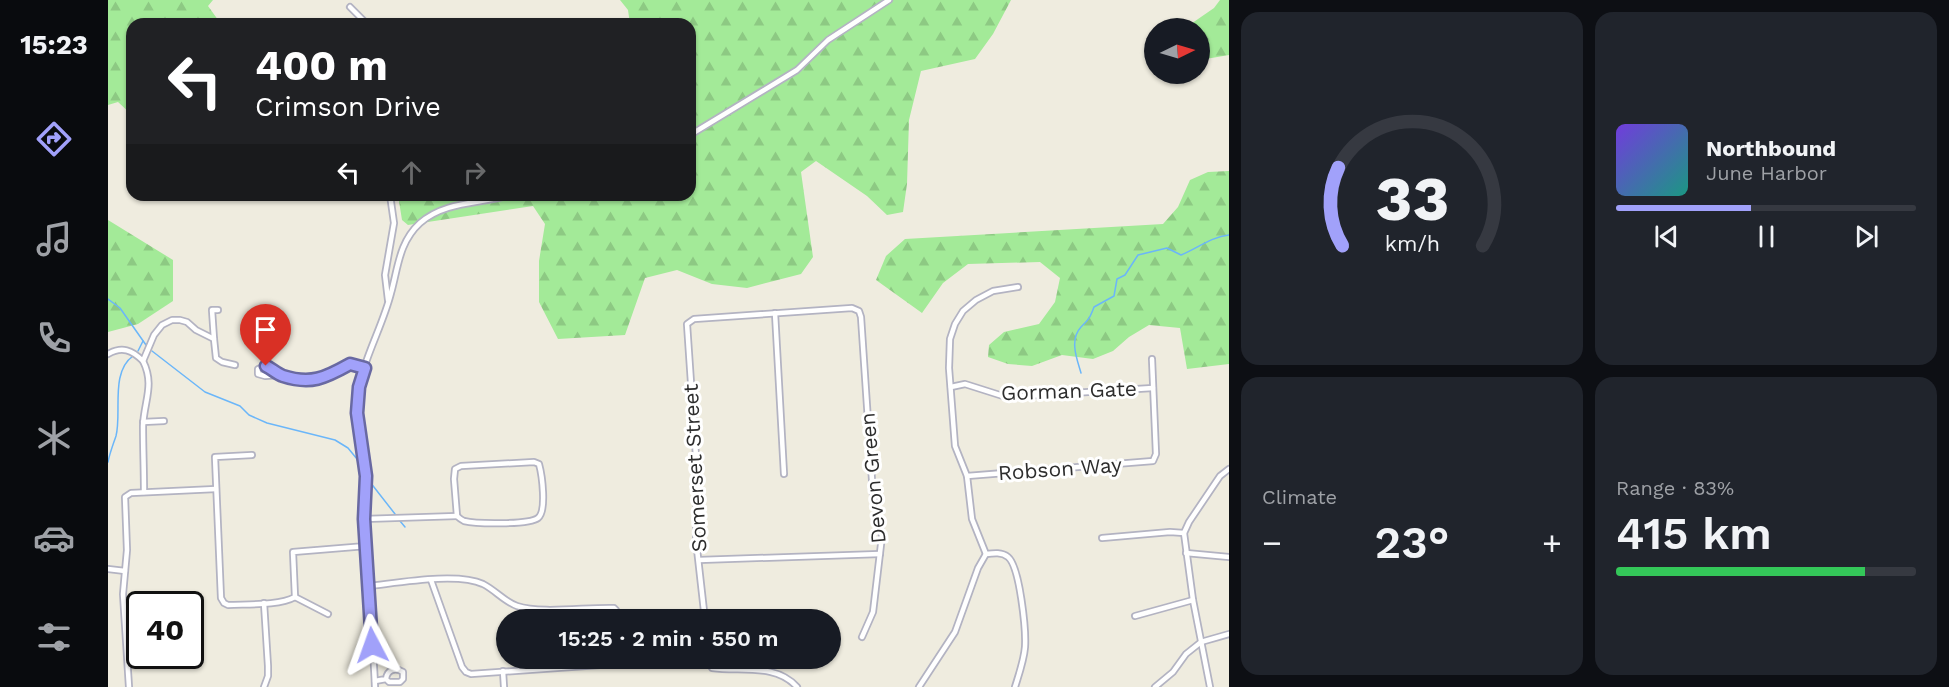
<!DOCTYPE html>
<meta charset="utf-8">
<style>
:root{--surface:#171b24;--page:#20242c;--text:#f1f3f6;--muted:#9ea1a6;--line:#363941;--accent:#a1a1fa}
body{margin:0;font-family:"Work Sans",sans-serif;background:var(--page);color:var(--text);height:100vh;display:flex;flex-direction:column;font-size:22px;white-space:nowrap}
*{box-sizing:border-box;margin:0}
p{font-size:20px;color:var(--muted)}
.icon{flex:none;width:33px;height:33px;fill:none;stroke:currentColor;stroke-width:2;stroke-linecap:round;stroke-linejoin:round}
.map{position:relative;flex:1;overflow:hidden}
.panel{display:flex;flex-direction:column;gap:12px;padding:12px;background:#0d0f14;width:720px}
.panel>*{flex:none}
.hud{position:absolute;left:18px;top:18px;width:570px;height:183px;border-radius:18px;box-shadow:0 2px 4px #0004;background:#202124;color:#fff;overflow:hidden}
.needle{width:39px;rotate:85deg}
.fabs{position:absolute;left:1036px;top:18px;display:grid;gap:12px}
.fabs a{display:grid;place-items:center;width:66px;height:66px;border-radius:50%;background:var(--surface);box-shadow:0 2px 4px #0004;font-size:30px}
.speed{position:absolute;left:18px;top:591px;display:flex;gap:12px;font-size:30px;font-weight:700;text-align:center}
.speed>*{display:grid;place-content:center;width:78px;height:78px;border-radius:50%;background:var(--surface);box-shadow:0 2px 4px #0004;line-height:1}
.speed .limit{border:3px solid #111;border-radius:9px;background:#fff;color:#111}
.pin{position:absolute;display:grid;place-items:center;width:51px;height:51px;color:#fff;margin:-62px -26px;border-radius:50% 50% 50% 0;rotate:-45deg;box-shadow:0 0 6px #0007}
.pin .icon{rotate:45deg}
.me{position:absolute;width:66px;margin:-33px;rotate:356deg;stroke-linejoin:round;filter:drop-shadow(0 0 4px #0008)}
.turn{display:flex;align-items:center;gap:21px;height:126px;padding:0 30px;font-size:27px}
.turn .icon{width:78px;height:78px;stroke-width:2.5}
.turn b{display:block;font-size:42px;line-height:51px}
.lanes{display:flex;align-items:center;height:57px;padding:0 30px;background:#0003;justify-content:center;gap:30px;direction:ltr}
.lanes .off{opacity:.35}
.big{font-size:45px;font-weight:600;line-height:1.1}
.panel .card{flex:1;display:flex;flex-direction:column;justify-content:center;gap:9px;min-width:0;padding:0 21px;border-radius:18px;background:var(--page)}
.panel .dial{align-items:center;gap:0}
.dial svg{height:156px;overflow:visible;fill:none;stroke:var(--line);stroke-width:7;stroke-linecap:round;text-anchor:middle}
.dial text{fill:var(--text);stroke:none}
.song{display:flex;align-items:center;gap:18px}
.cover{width:72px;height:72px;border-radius:9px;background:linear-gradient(135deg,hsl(260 70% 55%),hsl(170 70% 35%))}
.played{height:6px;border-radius:3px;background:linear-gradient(90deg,var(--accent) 45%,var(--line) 45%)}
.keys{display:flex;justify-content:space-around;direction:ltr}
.heat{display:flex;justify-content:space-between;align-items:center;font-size:33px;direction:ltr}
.charge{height:9px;border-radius:4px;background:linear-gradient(90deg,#34c759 83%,var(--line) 0)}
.panel .tiles{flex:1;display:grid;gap:12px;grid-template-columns:repeat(2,1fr)}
.trip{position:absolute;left:388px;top:609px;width:345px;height:60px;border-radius:30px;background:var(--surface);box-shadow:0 2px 4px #0004;font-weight:600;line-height:60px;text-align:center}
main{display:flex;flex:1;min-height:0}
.dock{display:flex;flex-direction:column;width:108px;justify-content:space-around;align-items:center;background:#090b0e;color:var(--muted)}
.dock .icon{width:42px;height:42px}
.dock .current{color:var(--accent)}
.dock b{font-size:27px;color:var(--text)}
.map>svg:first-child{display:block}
</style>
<main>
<nav class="dock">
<b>15:23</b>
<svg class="icon current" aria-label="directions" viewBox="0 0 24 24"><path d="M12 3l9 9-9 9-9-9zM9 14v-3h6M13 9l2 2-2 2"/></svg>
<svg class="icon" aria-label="music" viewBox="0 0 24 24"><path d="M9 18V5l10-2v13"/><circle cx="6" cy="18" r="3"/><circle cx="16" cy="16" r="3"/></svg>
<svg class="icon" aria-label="phone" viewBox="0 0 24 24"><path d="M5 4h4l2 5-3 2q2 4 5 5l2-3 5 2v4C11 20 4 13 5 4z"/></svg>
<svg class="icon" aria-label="climate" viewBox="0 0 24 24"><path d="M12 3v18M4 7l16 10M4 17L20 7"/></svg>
<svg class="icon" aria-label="car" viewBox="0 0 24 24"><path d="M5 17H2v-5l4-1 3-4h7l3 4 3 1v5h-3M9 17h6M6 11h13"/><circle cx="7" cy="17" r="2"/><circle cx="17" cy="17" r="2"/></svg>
<svg class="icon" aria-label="filters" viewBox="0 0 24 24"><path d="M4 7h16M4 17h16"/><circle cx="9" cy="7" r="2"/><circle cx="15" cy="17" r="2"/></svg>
</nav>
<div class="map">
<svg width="1121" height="687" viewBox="0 0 1121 687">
<defs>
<pattern id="forest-firs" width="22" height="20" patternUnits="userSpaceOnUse" patternTransform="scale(1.5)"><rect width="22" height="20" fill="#a3ea98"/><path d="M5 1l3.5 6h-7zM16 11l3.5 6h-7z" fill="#8dc983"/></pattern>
</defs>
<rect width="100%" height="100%" fill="#efecdf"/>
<g fill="url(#forest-firs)">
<polygon points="0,0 105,0 100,6 113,24 24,24 24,115 10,102 0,105"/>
<polygon points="512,0 903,0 885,34 867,59 813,71 801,120 799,184 795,212 779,215 759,196 708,161 693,172 705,257 693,274 639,288 604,284 569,270 537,278 517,335 450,339 431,302 431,261 437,224 425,206 300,225 294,220 290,195 582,195 582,24 522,24 520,10"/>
<polygon points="1112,0 1121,0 1121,55 1092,60 1092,28 1077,28 1106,8"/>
<polygon points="1121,171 1121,364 1079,369 1072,328 1041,325 1021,337 1005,351 985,359 954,355 924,366 900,364 880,357 881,345 896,332 931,324 947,302 952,278 932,262 860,264 835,283 814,313 768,280 778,256 797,239 1055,224 1070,207 1082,180 1100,172"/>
<polygon points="0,220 65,260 65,301 30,324 0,332"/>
</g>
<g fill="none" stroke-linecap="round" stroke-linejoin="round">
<g stroke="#6bb6f9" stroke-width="1.5">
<polyline points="0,299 12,308 38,345"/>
<polyline points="30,351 35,341"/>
<polyline points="44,351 97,392 132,406 141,415 159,423 227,440 240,448 249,459 255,479"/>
<path d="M973 373C969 359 961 340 973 327 981 319 982 318 986 307L1006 296 1009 279 1017 275 1030 255 1059 248 1073 255C1090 248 1103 237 1121 235"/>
<path d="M0 462C2 452 5 445 8 436 14 413 2 372 25 356"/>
<polyline points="262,482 287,514"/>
<polyline points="292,521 297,527"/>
</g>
<defs>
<g id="minor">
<polyline points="242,7 259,24"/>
<polyline points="582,135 689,70 720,40 781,0"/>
<polyline points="280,300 277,275 286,223 282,195"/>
<polyline points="667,313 676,474"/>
<polyline points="106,339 104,310 110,310"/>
<path d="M0 354C14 346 24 350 35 361"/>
<polyline points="173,375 158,366 150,369 150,374 157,376 173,375 206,381 216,378 242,364 257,367"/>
<polyline points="843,387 857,384 898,397 1045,388"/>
<polyline points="35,422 56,421"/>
<path d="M144 455 107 457 113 598 116 603 120 605C139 604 171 606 187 597L185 552 258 546"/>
<path d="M426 462 431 464C434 475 439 511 430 518 421 525 368 524 356 521 354 520 350 517 349 516L346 479 347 469 353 466Z"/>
<polyline points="859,476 1045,461 1048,454 1044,359"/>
<path d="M36 492C36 470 35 448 35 426 36 401 47 385 35 361L46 335 54 325 64 320H72L79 322 88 330 106 339 108 358 114 362 127 365"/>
<polyline points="256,519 349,516"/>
<polyline points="994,538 1062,532 1076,533"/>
<polyline points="1078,553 1121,557"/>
<polyline points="878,554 864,519 859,476 847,446 841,368 842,339 847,324 855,311 868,300 885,291 910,287"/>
<path d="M878 554C886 553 894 552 900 557 912 567 918 630 917 647 916 660 911 674 907 687"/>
<polyline points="591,560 772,554"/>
<polyline points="0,569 17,571"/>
<polyline points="323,580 354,667 358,672 363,674 506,664 510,662 512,658"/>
<path d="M261 586C289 583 349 572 375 584 387 590 397 602 409 606 433 614 479 607 506 608L508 610 509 620"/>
<polyline points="187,597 220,614"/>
<polyline points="1027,616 1085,600"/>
<polyline points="597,620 588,540 589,471 579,324 586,319 744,308 751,311 753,317 765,495 774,536 765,612 754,637"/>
<path d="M600 658 604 668C633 672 668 663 689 687"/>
<polyline points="395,671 396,687"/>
<path d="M267 681 278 679 281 682H292L295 679V672C287 667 279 670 278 679"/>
<polyline points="21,687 15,594 19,550 17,497 23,493 108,489"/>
<polyline points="156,687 160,676 160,666 156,603"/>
<path d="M267 687C265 631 257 575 256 519 256 504 259 488 258 473 257 449 247 425 249 401 252 364 274 329 283 293 290 268 291 242 312 223 337 201 372 204 402 195"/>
<polyline points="811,687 847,632 870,568 878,554"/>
<polyline points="1047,687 1065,672 1078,654 1093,642 1121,634"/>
<polyline points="1102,687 1085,600 1076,533 1081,522 1112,476 1121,469"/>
</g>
</defs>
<use href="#minor" stroke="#b3b3c2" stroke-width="8"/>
<use href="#minor" stroke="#fff" stroke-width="4.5"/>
</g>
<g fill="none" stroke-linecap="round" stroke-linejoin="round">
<defs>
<path id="route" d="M158 366C164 369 169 374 175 376 203 385 217 378 242 364L257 368 251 387 249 413 258 476 256 519 264 645"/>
</defs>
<use href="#route" stroke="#6969a2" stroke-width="15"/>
<use href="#route" stroke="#a1a1fa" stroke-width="10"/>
</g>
<g text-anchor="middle" stroke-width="6" stroke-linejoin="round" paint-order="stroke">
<g font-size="21" fill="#2d2d2d" stroke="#fff">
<text transform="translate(961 391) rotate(-2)" y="7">Gorman Gate</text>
<text transform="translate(587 468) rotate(-93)" y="7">Somerset Street</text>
<text transform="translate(952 469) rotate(-4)" y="7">Robson Way</text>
<text transform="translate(765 478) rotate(-95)" y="7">Devon Green</text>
</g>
</g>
</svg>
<div class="fabs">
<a><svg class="needle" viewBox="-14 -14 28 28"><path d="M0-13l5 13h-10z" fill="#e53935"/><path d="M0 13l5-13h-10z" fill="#9ea1a6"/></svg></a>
</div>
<div class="speed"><div class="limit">40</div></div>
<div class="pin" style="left:158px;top:366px;background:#d93025"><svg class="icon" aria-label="arrive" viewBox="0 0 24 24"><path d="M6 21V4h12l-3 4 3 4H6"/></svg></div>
<svg class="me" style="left:264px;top:645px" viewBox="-20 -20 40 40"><path d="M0-17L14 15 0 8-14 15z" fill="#a1a1fa" stroke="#fff" stroke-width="4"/></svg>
<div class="trip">15:25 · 2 min · 550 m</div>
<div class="hud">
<div class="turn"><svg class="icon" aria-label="left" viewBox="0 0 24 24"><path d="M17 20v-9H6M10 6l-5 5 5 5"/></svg><div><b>400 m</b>Crimson Drive</div></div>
<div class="lanes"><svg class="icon" aria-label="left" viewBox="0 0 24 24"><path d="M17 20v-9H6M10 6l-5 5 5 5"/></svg><svg class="icon off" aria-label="ahead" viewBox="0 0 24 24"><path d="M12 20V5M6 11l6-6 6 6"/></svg><svg class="icon off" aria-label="right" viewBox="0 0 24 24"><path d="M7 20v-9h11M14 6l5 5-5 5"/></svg></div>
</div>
</div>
<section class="panel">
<div class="tiles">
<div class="card dial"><svg viewBox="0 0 100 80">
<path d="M14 69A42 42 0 1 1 86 69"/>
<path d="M14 69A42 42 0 0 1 12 29" stroke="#a1a1fa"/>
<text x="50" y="56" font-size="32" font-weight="700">33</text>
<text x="50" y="72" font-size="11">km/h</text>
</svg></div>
<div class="card">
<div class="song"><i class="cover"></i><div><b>Northbound</b><p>June Harbor</p></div></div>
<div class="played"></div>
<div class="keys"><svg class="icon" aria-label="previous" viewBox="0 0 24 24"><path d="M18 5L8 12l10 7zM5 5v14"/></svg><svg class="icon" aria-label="pause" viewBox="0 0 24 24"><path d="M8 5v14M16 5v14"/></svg><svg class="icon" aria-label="next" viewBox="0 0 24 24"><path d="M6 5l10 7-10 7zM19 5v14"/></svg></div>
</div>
<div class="card"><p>Climate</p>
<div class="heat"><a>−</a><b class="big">23°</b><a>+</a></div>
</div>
<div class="card"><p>Range · 83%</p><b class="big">415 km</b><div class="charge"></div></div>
</div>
</section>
</main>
